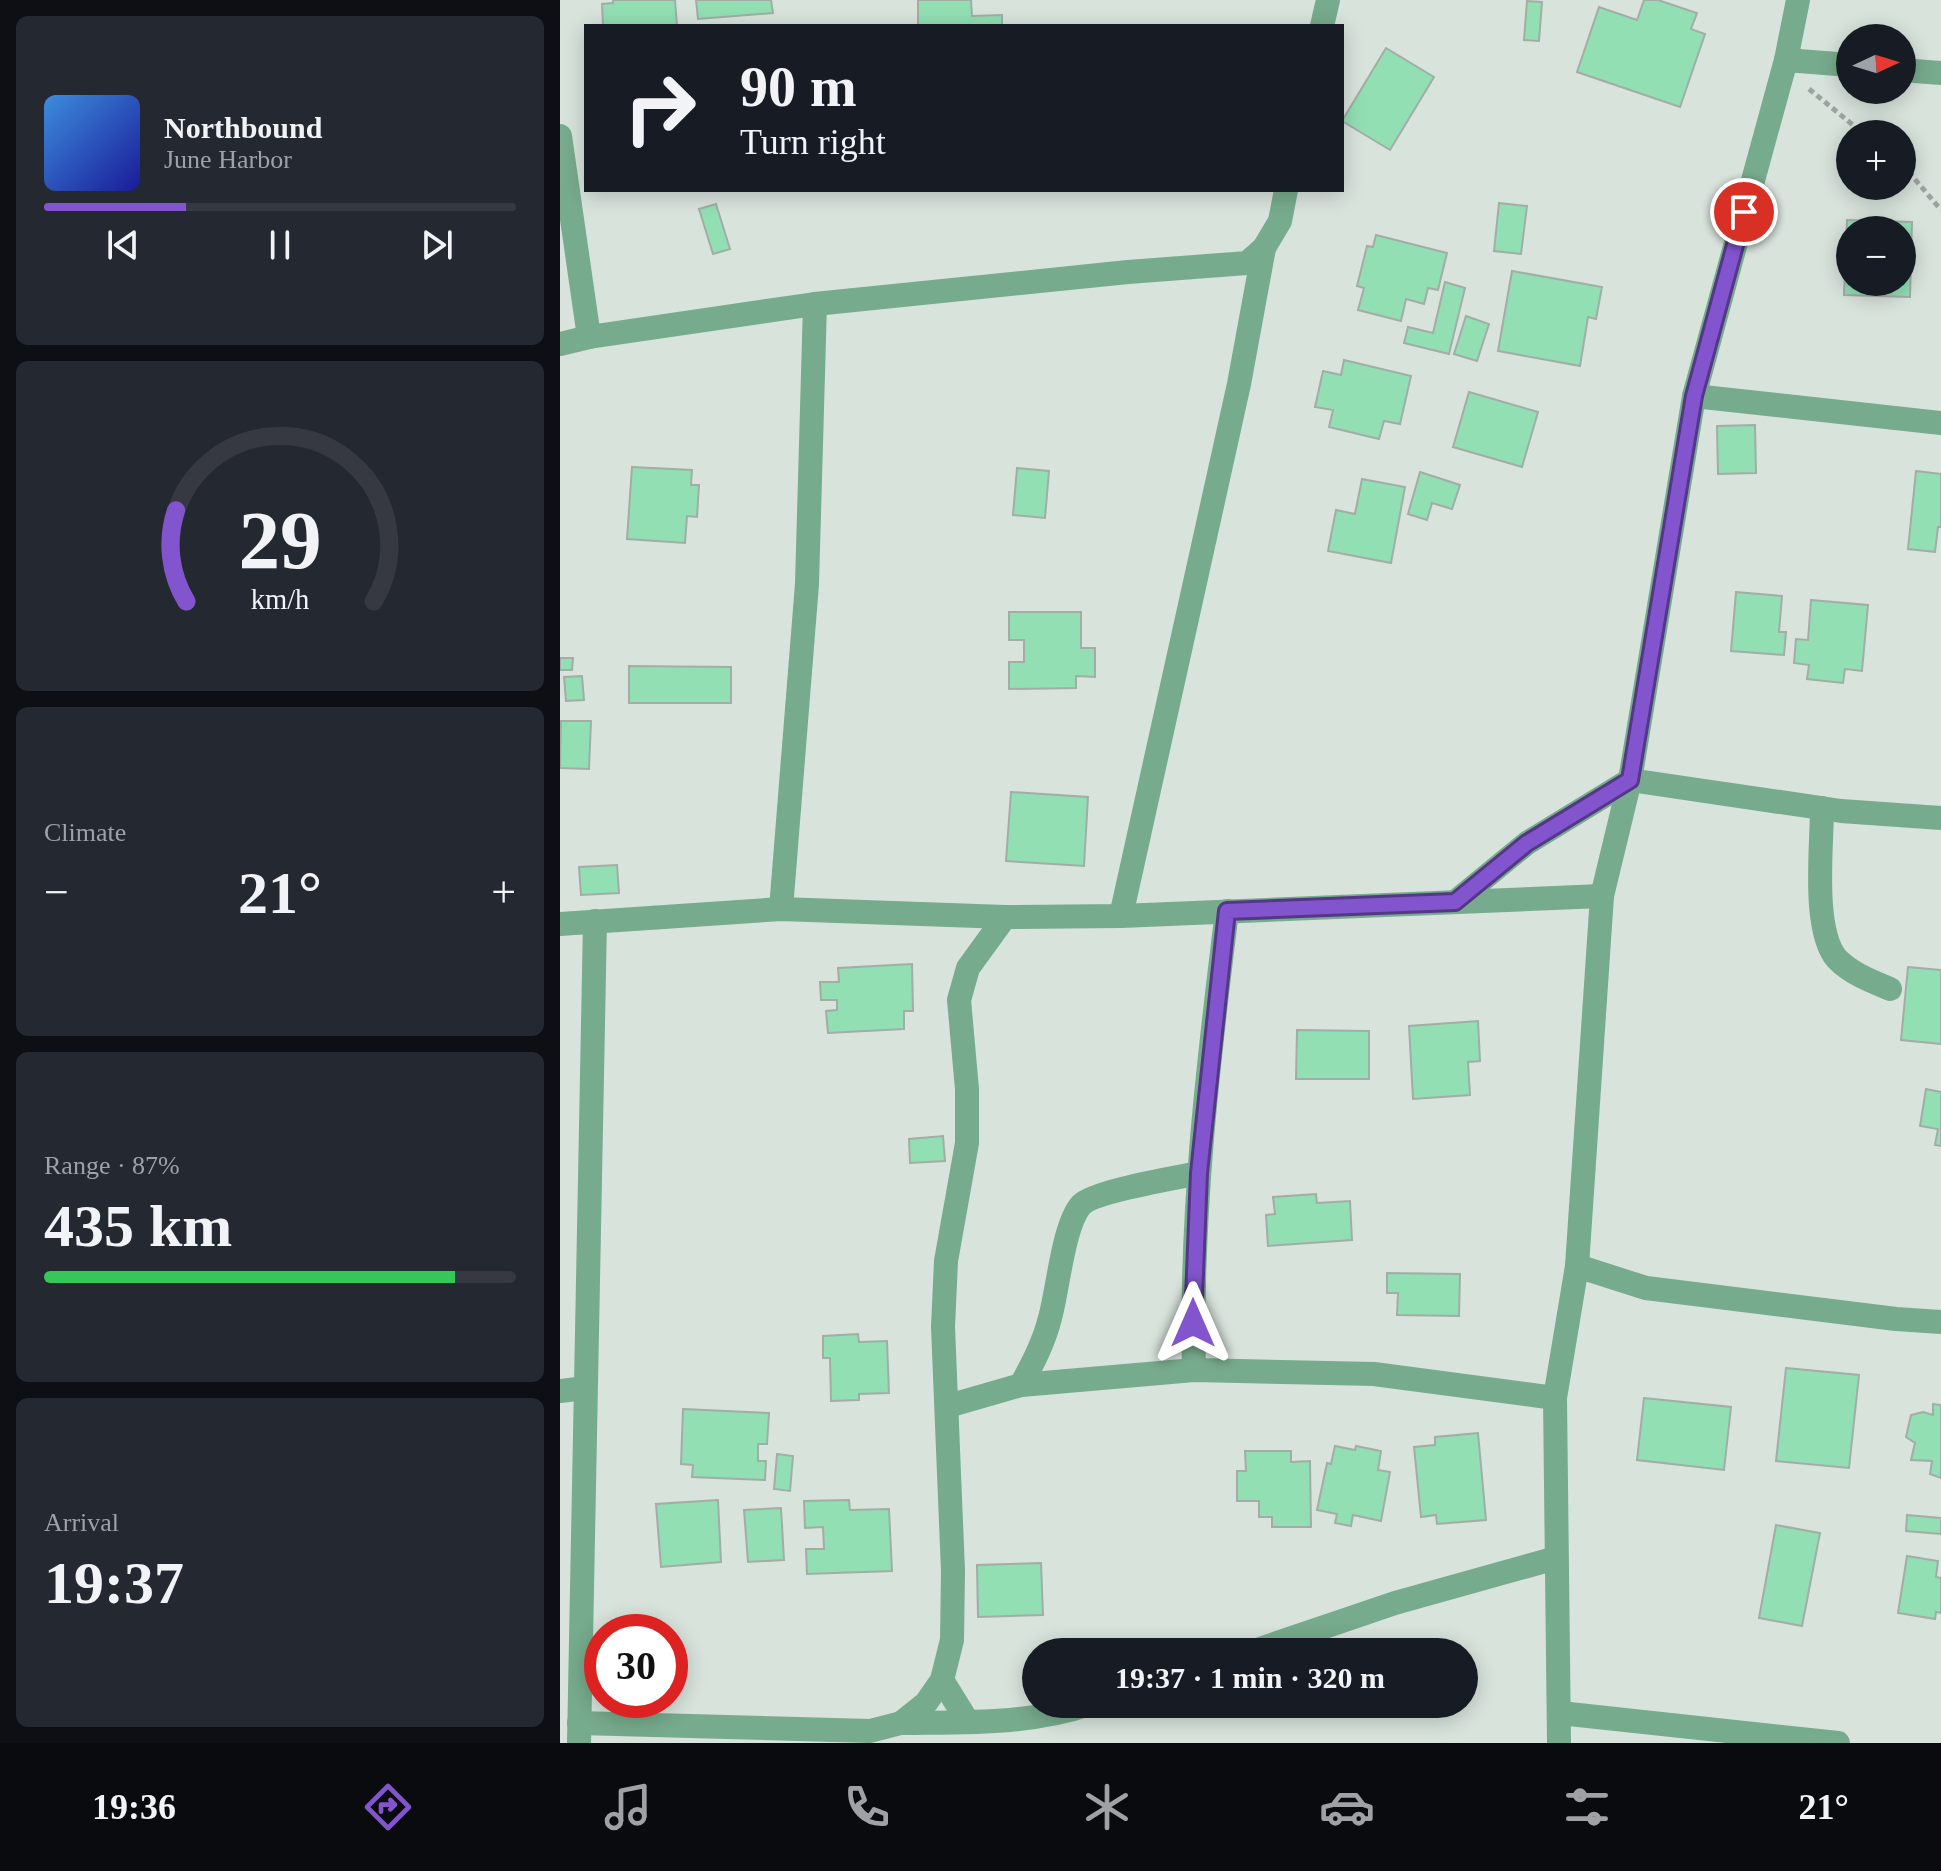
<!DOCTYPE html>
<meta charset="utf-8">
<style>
:root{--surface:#171b24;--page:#242831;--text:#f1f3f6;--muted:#9ea1a6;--line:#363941;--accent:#8255ce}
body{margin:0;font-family:"Times New Roman",serif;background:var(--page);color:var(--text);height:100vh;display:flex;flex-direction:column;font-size:30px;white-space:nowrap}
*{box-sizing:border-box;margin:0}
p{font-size:26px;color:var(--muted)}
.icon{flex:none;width:44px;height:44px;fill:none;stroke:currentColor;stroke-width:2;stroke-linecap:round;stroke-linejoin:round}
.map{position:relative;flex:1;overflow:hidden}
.panel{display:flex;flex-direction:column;gap:16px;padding:16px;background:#0d0f14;width:560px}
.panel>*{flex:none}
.hud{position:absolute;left:24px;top:24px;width:760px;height:168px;border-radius:0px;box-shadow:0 4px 20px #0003;background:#171b24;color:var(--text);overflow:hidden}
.needle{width:52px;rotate:86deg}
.fabs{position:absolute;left:1276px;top:24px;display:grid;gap:16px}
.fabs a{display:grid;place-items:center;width:80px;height:80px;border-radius:50%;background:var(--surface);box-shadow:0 4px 20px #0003;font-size:40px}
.speed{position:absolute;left:24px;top:1614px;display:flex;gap:16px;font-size:40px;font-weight:700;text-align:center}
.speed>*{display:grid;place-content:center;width:104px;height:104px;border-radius:50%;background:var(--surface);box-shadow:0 4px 20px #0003;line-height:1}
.speed .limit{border:12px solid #d22;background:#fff;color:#111}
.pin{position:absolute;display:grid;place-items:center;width:68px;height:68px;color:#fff;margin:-34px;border:4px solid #fff;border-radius:50%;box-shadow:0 2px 8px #0007}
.me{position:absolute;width:88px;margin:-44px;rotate:0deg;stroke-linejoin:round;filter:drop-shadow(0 0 6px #0008)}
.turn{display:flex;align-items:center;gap:28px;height:168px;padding:0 24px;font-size:36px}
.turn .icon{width:104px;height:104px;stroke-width:2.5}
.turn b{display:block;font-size:56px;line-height:68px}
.big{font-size:60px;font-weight:700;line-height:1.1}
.panel .tile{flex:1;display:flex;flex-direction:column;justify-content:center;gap:12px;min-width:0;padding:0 28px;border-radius:12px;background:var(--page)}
.panel .dial{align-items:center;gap:0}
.dial svg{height:208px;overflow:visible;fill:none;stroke:var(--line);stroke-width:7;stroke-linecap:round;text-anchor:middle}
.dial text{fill:var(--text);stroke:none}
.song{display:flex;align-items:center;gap:24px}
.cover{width:96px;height:96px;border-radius:12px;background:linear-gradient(135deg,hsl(210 70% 55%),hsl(240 70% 35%))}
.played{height:8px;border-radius:4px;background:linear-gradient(90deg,var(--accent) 30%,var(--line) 30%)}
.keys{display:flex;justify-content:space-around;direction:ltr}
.heat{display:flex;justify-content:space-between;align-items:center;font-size:44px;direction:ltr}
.charge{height:12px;border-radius:6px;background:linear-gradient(90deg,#34c759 87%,var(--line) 0)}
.trip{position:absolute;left:462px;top:1638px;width:456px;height:80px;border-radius:40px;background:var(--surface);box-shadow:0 4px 20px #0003;font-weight:700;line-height:80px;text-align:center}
.tabs{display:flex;height:128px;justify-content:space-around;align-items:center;background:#090b0e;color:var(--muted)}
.tabs .icon{width:56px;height:56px}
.tabs .selected{color:var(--accent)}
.tabs b{font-size:36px;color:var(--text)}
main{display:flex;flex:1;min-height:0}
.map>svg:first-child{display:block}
</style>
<main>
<section class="panel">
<div class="tile">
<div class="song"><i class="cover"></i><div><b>Northbound</b><p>June Harbor</p></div></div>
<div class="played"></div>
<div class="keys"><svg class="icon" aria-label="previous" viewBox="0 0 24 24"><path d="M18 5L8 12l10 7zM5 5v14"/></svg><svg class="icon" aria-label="pause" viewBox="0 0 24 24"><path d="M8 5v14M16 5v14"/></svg><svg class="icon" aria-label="next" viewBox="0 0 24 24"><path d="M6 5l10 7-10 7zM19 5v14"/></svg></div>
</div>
<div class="tile dial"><svg viewBox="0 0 100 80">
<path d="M14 69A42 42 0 1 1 86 69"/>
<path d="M14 69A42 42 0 0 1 10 34" stroke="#8255ce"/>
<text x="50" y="56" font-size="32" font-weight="700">29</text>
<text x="50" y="72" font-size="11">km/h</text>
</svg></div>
<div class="tile"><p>Climate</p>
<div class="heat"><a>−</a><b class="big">21°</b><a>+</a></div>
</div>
<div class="tile"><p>Range · 87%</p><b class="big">435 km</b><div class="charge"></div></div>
<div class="tile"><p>Arrival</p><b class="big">19:37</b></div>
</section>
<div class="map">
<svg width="1381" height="1743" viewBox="0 0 1381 1743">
<rect width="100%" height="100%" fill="#d8e3dc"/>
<g fill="#91dfb3" stroke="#a2ada6" stroke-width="2" fill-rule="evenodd">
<polygon points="53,0 115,0 117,26 43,26 42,4 53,3"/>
<polygon points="136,0 211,0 213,13 138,19"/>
<polygon points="358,0 411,0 412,16 442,15 442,26 358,26"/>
<polygon points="1084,0 1098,0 1137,13 1131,29 1145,34 1120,107 1017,72 1039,7 1077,20"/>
<polygon points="967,1 982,2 979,41 964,40"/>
<polygon points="826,48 874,77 830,150 782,121"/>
<polygon points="939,203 967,206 961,254 934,251"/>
<polygon points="156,204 170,249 153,254 139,209"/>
<path d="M1287 220 1352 222 1350 297 1284 295ZM1290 230H1342V282H1290Z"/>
<polygon points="816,235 887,253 878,290 868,288 864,304 846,299 841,321 798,310 804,288 797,286 807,246 813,247"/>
<polygon points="952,271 1042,287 1036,319 1028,317 1020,366 938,351"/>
<polygon points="885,282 905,288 889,354 844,343 848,327 873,333"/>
<polygon points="906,316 929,324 917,361 894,354"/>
<polygon points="784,360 851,376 840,424 824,421 819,439 769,427 773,410 755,407 763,371 781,375"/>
<polygon points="909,392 978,412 962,467 893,447"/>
<polygon points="1195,425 1196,473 1158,474 1157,426"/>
<polygon points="72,467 132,470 131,485 139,485 137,517 127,516 125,543 67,539"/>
<polygon points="457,468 489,471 485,518 453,515"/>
<polygon points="1356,471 1381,474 1381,527 1378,527 1375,552 1348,549"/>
<polygon points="860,472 900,485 892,509 872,503 867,520 848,514"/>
<polygon points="802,479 845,487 831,563 768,551 776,510 795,514"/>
<polygon points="1176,592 1222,596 1219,632 1226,632 1224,655 1171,651"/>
<polygon points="1251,600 1308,605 1302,671 1285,669 1283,683 1247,679 1249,665 1234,663 1236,639 1248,640"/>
<polygon points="449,612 521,612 521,648 535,648 535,677 516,676 516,688 449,689 449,662 464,662 464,640 449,640"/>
<polygon points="0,658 13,658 12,670 0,670"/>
<polygon points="69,666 171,667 171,703 69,703"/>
<polygon points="22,676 24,700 6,701 4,677"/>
<polygon points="1,721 31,721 29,769 0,768"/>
<polygon points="451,792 528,797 524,866 446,861"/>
<polygon points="57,865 59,893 21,895 19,867"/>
<polygon points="352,964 353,1011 344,1011 344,1029 268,1033 266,1011 277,1010 277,1000 261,1000 260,982 279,982 278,968"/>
<polygon points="1348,967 1381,970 1381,1044 1341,1040"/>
<polygon points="918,1021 920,1061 908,1062 910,1095 853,1099 849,1026"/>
<polygon points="737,1030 809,1031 809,1079 736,1079"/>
<polygon points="1366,1089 1381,1092 1381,1146 1375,1145 1378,1129 1360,1126"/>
<polygon points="383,1136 385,1161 350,1163 349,1139"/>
<polygon points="756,1194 757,1203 790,1201 792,1240 708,1246 706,1215 715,1214 713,1197"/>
<polygon points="827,1273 900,1274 899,1316 837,1315 838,1293 827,1293"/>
<polygon points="298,1334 299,1342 327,1341 329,1393 299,1394 299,1400 271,1401 270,1358 263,1358 263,1336"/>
<polygon points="1226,1368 1299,1375 1289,1468 1216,1461"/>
<polygon points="1084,1398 1171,1407 1164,1470 1077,1460"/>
<polygon points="1373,1404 1381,1405 1381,1478 1370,1474 1372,1461 1351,1460 1355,1443 1346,1437 1351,1415 1363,1412 1373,1415"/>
<polygon points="123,1409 209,1413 207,1444 198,1444 198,1461 206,1461 205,1480 132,1477 133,1465 121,1464"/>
<polygon points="918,1433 926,1520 877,1524 876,1515 861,1517 854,1447 875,1445 875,1437"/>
<polygon points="775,1446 795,1450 796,1446 821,1451 818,1470 830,1472 821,1521 793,1515 791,1526 775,1523 777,1514 757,1510 767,1463 771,1464"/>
<polygon points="685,1451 731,1451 731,1462 750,1461 751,1527 712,1527 712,1517 699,1517 699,1501 677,1501 677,1471 686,1471"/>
<polygon points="217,1454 233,1456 230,1491 214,1489"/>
<polygon points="158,1500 161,1562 101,1567 96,1504"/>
<polygon points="289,1500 290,1510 329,1509 332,1571 247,1574 246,1549 264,1549 263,1527 245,1528 244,1501"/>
<polygon points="221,1508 224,1560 188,1562 184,1510"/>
<polygon points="1347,1515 1381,1518 1381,1534 1346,1531"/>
<polygon points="1216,1525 1260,1533 1242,1626 1199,1618"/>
<polygon points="1347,1556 1378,1561 1376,1577 1381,1578 1381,1613 1376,1612 1375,1619 1338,1613"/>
<polygon points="481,1563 483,1615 418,1617 417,1565"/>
</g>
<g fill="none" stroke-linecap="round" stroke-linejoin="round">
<g stroke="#9ca49f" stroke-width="5" stroke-dasharray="6 4" stroke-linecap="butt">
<polyline points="1249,89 1304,134"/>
<polyline points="1342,164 1381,210"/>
</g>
<g stroke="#77ab8d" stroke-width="24">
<polyline points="762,26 768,0"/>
<polyline points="1226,60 1290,65"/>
<polyline points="1342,70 1381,73"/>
<polyline points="0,136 29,337"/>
<polyline points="0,344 29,337 255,304 568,272 687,263 704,248 720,221 726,190"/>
<polyline points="1134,396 1381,423"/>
<path d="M1262 808C1262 846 1252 930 1277 959 1292 974 1311 981 1330 989"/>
<polyline points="895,902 967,843 1070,780 1281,811 1381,818"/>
<polyline points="221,909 247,584 255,304"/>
<polyline points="561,916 679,384 704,248"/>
<polyline points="0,924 221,909 445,917 561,916 1042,896"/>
<polyline points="1017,1266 1086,1288 1336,1319 1381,1322"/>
<path d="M634 1370C630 1216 648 1064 667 911"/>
<path d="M461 1385C473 1363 484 1342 490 1318 498 1290 503 1226 521 1205 534 1191 616 1178 639 1173"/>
<polyline points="0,1391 25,1388"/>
<polyline points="388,1406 461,1385 634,1370 814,1374 995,1398"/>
<polyline points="691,1652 835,1603 996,1558"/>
<polyline points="382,1680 408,1722"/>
<polyline points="1000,1713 1278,1743"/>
<polyline points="19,1723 310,1731 341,1723 366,1703 382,1680 392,1640 393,1571 383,1327 386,1261 407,1143 407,1089 399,1000 408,968 445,917"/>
<path d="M341 1723C404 1722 469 1725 530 1704"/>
<polyline points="19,1743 35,921"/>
<polyline points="999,1743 995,1398 1017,1266 1042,896 1070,780 1134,396 1226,60 1238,0"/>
</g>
</g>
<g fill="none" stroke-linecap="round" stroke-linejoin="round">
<defs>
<polyline id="route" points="633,1323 639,1173 667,911 895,902 967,843 1070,780 1134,396 1184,212"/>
</defs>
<use href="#route" stroke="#543786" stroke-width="20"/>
<use href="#route" stroke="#8255ce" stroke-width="14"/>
</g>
</svg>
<div class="fabs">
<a><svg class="needle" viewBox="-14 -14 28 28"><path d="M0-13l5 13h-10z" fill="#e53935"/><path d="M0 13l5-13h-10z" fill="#9ea1a6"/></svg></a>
<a>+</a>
<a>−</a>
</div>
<div class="speed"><div class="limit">30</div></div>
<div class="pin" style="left:1184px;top:212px;background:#d93025"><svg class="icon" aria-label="arrive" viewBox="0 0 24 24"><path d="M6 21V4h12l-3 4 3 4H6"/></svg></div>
<svg class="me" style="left:633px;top:1323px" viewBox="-20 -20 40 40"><path d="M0-17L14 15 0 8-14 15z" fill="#8255ce" stroke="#fff" stroke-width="4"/></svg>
<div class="trip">19:37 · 1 min · 320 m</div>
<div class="hud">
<div class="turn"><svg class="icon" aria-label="right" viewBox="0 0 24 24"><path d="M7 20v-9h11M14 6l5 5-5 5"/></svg><div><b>90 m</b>Turn right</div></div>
</div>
</div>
</main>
<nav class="tabs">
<b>19:36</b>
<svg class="icon selected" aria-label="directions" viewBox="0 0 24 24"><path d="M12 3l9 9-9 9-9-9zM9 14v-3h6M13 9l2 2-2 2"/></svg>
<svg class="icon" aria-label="music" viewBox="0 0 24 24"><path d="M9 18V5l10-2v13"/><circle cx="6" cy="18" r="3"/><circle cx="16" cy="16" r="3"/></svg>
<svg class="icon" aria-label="phone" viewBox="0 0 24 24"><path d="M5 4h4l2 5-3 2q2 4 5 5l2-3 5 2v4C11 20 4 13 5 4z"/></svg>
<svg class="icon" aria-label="climate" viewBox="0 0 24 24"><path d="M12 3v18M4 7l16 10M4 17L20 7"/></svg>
<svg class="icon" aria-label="car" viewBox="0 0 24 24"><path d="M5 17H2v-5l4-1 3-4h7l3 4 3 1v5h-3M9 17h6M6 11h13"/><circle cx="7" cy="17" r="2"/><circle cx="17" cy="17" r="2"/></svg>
<svg class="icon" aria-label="filters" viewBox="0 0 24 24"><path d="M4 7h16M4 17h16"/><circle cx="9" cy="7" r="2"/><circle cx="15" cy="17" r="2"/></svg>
<b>21°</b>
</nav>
